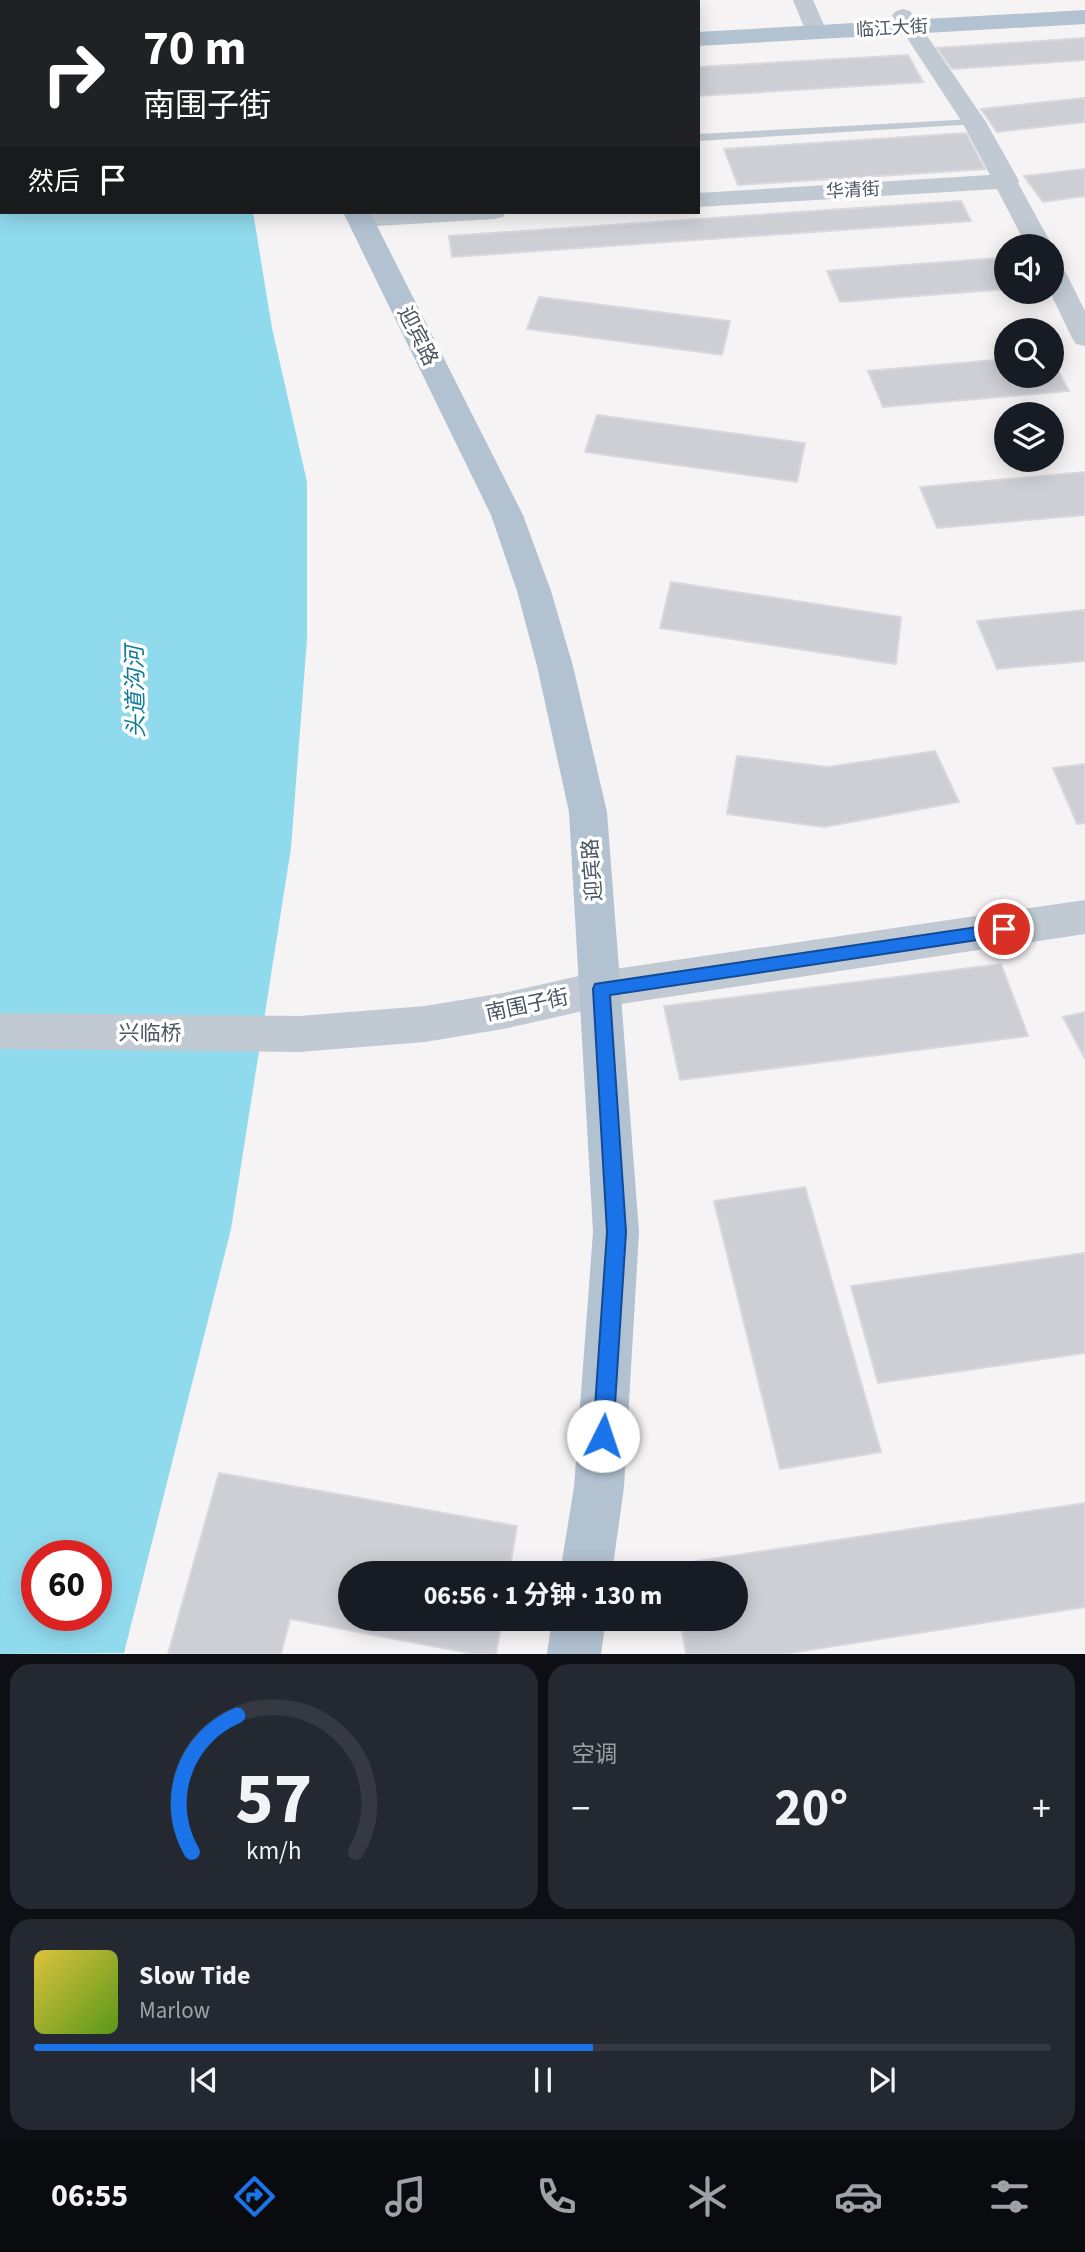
<!DOCTYPE html>
<html lang="zh">
<meta charset="utf-8">
<style>
:root{--surface:#171b24;--page:#242831;--text:#f1f3f6;--muted:#9ea1a6;--line:#363941;--accent:#1a73e8}
body{margin:0;font-family:"Source Sans 3","Noto Sans SC",sans-serif;background:var(--page);color:var(--text);height:100vh;display:flex;flex-direction:column;font-size:26px;white-space:nowrap}
*{box-sizing:border-box;margin:0}
p{font-size:23px;color:var(--muted)}
.icon{flex:none;width:38px;height:38px;fill:none;stroke:currentColor;stroke-width:2;stroke-linecap:round;stroke-linejoin:round}
.map{position:relative;height:1654px;overflow:hidden}
.sheet{display:flex;flex-direction:column;gap:10px;padding:10px;background:#0d0f14;flex:1}
.sheet>*{flex:none}
.banner{position:absolute;left:0px;top:0px;width:700px;height:214px;box-shadow:0 4px 18px #0003;background:#202124;color:#fff;overflow:hidden}
.buttons{position:absolute;left:994px;top:234px;display:grid;gap:14px}
.buttons a{display:grid;place-items:center;width:70px;height:70px;border-radius:50%;background:var(--surface);box-shadow:0 4px 18px #0003;font-size:35px}
.speed{position:absolute;left:21px;top:1540px;display:flex;gap:14px;font-size:35px;font-weight:700;text-align:center}
.speed>*{display:grid;place-content:center;width:91px;height:91px;border-radius:50%;background:var(--surface);box-shadow:0 4px 18px #0003;line-height:1}
.speed .limit{border:10px solid #d22;background:#fff;color:#111}
.pin{position:absolute;display:grid;place-items:center;width:60px;height:60px;color:#fff;margin:-30px;border:4px solid #fff;border-radius:50%;box-shadow:0 2px 7px #0007}
.me{position:absolute;width:77px;margin:-38px;rotate:4deg;stroke-linejoin:round;filter:drop-shadow(0 0 5px #0008)}
.turn{display:flex;align-items:center;gap:24px;height:147px;padding:0 28px;font-size:32px}
.turn .icon{width:91px;height:91px;stroke-width:2.5}
.turn b{display:block;font-size:49px;line-height:60px}
.then{display:flex;align-items:center;height:66px;padding:0 28px;background:#0003;gap:14px;font-size:26px}
.big{font-size:52px;font-weight:700;line-height:1.1}
.sheet .widget{flex:1;display:flex;flex-direction:column;justify-content:center;gap:10px;min-width:0;padding:0 24px;border-radius:21px;background:var(--page)}
.sheet .dial{align-items:center;gap:0}
.dial svg{height:182px;overflow:visible;fill:none;stroke:var(--line);stroke-width:7;stroke-linecap:round;text-anchor:middle}
.dial text{fill:var(--text);stroke:none}
.song{display:flex;align-items:center;gap:21px}
.cover{width:84px;height:84px;border-radius:10px;background:linear-gradient(135deg,hsl(50 70% 55%),hsl(90 70% 35%))}
.played{height:7px;border-radius:4px;background:linear-gradient(90deg,var(--accent) 55%,var(--line) 55%)}
.keys{display:flex;justify-content:space-around;direction:ltr}
.heat{display:flex;justify-content:space-between;align-items:center;font-size:38px;direction:ltr}
.sheet .tiles{flex:1;display:grid;gap:10px;grid-template-columns:1fr 1fr}
.widget:last-child{grid-column:span 2}
.trip{position:absolute;left:338px;top:1561px;width:410px;height:70px;border-radius:35px;background:var(--surface);box-shadow:0 4px 18px #0003;font-weight:700;line-height:70px;text-align:center}
.dock{display:flex;height:112px;justify-content:space-around;align-items:center;background:#090b0e;color:var(--muted)}
.dock .icon{width:49px;height:49px}
.dock .active{color:var(--accent)}
.dock b{font-size:32px;color:var(--text)}
.map>svg:first-child{display:block}
</style>
<div class="map">
<svg width="1085" height="1654" viewBox="0 0 1085 1654">
<rect width="100%" height="100%" fill="#f5f3f3"/>
<path fill="#90daee" fill-rule="evenodd" d="M0 0H181L2 2V212H253L272 328 307 482V639L291 848 231 1229 124 1653 0 1654ZM37 1556H96V1615H37Z"/>
<g fill="#cdcfd5" stroke="#d7d9de" stroke-width="2">
<polygon points="1085,38 1085,60 952,69 937,48"/>
<polygon points="908,55 923,82 698,96 698,67"/>
<polygon points="1085,98 1085,122 997,132 981,109"/>
<polygon points="966,133 985,169 738,185 724,149"/>
<polygon points="1085,169 1085,196 1043,202 1024,176"/>
<polygon points="961,201 971,221 452,257 449,236"/>
<polygon points="998,258 1006,274 1006,289 840,302 827,271"/>
<polygon points="539,297 730,321 722,355 527,329"/>
<polygon points="1006,359 1006,376 1052,376 1052,360 1069,391 883,407 868,371"/>
<polygon points="597,415 805,443 797,482 585,452"/>
<polygon points="1085,472 1085,515 937,528 920,487"/>
<polygon points="671,582 901,617 896,664 660,628"/>
<polygon points="1085,610 1085,661 997,669 977,621"/>
<polygon points="935,751 959,802 824,827 727,814 737,756 828,767"/>
<polygon points="1085,764 1085,823 1077,824 1053,768"/>
<polygon points="1001,964 1028,1036 680,1080 664,1006"/>
<polygon points="1085,1012 1085,1059 1063,1017"/>
<polygon points="805,1187 881,1452 780,1469 714,1201"/>
<polygon points="1085,1253 1085,1353 878,1383 851,1286"/>
<polygon points="219,1473 517,1526 509,1573 350,1573 350,1619 502,1619 496,1654 474,1654 290,1619 281,1654 168,1654"/>
<polygon points="1085,1503 1085,1607 784,1654 686,1654 680,1619 735,1619 735,1573 672,1573 671,1565"/>
</g>
<g fill="none" stroke-linecap="round" stroke-linejoin="round">
<polygon fill="#c1cad2" fill-rule="evenodd" points="974,119 978,120 978,124 698,141 698,134"/>
<g fill="#c1cad2" fill-rule="evenodd">
<polygon points="793,0 813,0 827,32 824,37 808,37"/>
<polygon points="903,9 910,11 986,122 1019,181 1018,183 1053,247 1052,248 1027,247 997,189 698,207 698,193 990,175 962,122 892,15 896,11"/>
<polygon points="506,212 503,217 494,219 360,227 351,225 348,220 351,215 374,212"/>
<polygon points="1052,263 1061,266 1065,271 1085,311 1085,346 1076,344 1072,338 1050,292 1052,292"/>
</g>
<polygon fill="#c1cad2" fill-rule="evenodd" points="1085,900 1085,934 601,1007 503,1029 425,1042 299,1052 0,1049 0,1013 299,1016 425,1006 503,993 601,971"/>
<g fill="#b3c2d1" fill-rule="evenodd">
<polygon points="230,0 254,0 254,2 231,2"/>
<polygon points="1085,10 1085,24 698,46 698,32"/>
<rect x="0" y="112" width="2" height="16"/>
<polygon points="343,212 370,212 523,515 551,591 573,666 607,812 639,1232 624,1487 612,1573 560,1573 574,1487 593,1232 569,812 537,666 517,591 491,515"/>
<polygon points="552,1619 606,1619 601,1654 547,1654"/>
</g>
</g>
<polygon fill="#1a73e8" stroke="#114b97" stroke-width="2" points="1004,923 1010,925 1013,929 1010,934 1004,936 610,995 626,1232 613,1436 610,1443 603,1446 596,1443 593,1436 607,1232 593,989 595,984"/>
<g text-anchor="middle" stroke-width="7" stroke-linejoin="round" paint-order="stroke">
<g font-size="18" fill="#4a5661" stroke="#fff">
<text transform="translate(892 28) rotate(-3)" y="6">临江大街</text>
<text transform="translate(853 190) rotate(-3)" y="6">华清街</text>
</g>
<g font-size="21" fill="#4a5661" stroke="#fff">
<text transform="translate(418 336) rotate(63)" y="7">迎宾路</text>
<text transform="translate(592 870) rotate(-94)" y="7">迎宾路</text>
<text transform="translate(527 1005) rotate(-12)" y="7">南围子街</text>
<text x="150" y="1040">兴临桥</text>
</g>
<g font-size="23" font-style="italic" fill="#0c7c9b" stroke="#fff">
<text transform="translate(135 692) rotate(-91)" y="8">头道沟河</text>
</g>
</g>
</svg>
<div class="buttons">
<a><svg class="icon" aria-label="sound" viewBox="0 0 24 24"><path d="M4 9h4l5-4v14l-5-4H4zM17 9q2 3 0 6"/></svg></a>
<a><svg class="icon" aria-label="search" viewBox="0 0 24 24"><circle cx="10" cy="10" r="6"/><path d="M15 15l6 6"/></svg></a>
<a><svg class="icon" aria-label="layers" viewBox="0 0 24 24"><path d="M12 4l9 5-9 5-9-5zM3 14l9 5 9-5"/></svg></a>
</div>
<div class="speed"><div class="limit">60</div></div>
<div class="pin" style="left:1004px;top:929px;background:#d93025"><svg class="icon" aria-label="arrive" viewBox="0 0 24 24"><path d="M6 21V4h12l-3 4 3 4H6"/></svg></div>
<svg class="me" style="left:603px;top:1436px" viewBox="-20 -20 40 40"><circle r="19" fill="#fff"/><path d="M0-13L10 11 0 6-10 11z" fill="#1a73e8"/></svg>
<div class="trip">06:56 · 1 分钟 · 130 m</div>
<div class="banner">
<div class="turn"><svg class="icon" aria-label="right" viewBox="0 0 24 24"><path d="M7 20v-9h11M14 6l5 5-5 5"/></svg><div><b>70 m</b>南围子街</div></div>
<div class="then">然后<svg class="icon" aria-label="arrive" viewBox="0 0 24 24"><path d="M6 21V4h12l-3 4 3 4H6"/></svg></div>
</div>
</div>
<section class="sheet">
<div class="tiles">
<div class="widget dial"><svg viewBox="0 0 100 80">
<path d="M14 69A42 42 0 1 1 86 69"/>
<path d="M14 69A42 42 0 0 1 34 9" stroke="#1a73e8"/>
<text x="50" y="56" font-size="32" font-weight="700">57</text>
<text x="50" y="72" font-size="11">km/h</text>
</svg></div>
<div class="widget"><p>空调</p>
<div class="heat"><a>−</a><b class="big">20°</b><a>+</a></div>
</div>
<div class="widget">
<div class="song"><i class="cover"></i><div><b>Slow Tide</b><p>Marlow</p></div></div>
<div class="played"></div>
<div class="keys"><svg class="icon" aria-label="previous" viewBox="0 0 24 24"><path d="M18 5L8 12l10 7zM5 5v14"/></svg><svg class="icon" aria-label="pause" viewBox="0 0 24 24"><path d="M8 5v14M16 5v14"/></svg><svg class="icon" aria-label="next" viewBox="0 0 24 24"><path d="M6 5l10 7-10 7zM19 5v14"/></svg></div>
</div>
</div>
</section>
<nav class="dock">
<b>06:55</b>
<svg class="icon active" aria-label="directions" viewBox="0 0 24 24"><path d="M12 3l9 9-9 9-9-9zM9 14v-3h6M13 9l2 2-2 2"/></svg>
<svg class="icon" aria-label="music" viewBox="0 0 24 24"><path d="M9 18V5l10-2v13"/><circle cx="6" cy="18" r="3"/><circle cx="16" cy="16" r="3"/></svg>
<svg class="icon" aria-label="phone" viewBox="0 0 24 24"><path d="M5 4h4l2 5-3 2q2 4 5 5l2-3 5 2v4C11 20 4 13 5 4z"/></svg>
<svg class="icon" aria-label="climate" viewBox="0 0 24 24"><path d="M12 3v18M4 7l16 10M4 17L20 7"/></svg>
<svg class="icon" aria-label="car" viewBox="0 0 24 24"><path d="M5 17H2v-5l4-1 3-4h7l3 4 3 1v5h-3M9 17h6M6 11h13"/><circle cx="7" cy="17" r="2"/><circle cx="17" cy="17" r="2"/></svg>
<svg class="icon" aria-label="filters" viewBox="0 0 24 24"><path d="M4 7h16M4 17h16"/><circle cx="9" cy="7" r="2"/><circle cx="15" cy="17" r="2"/></svg>
</nav>
